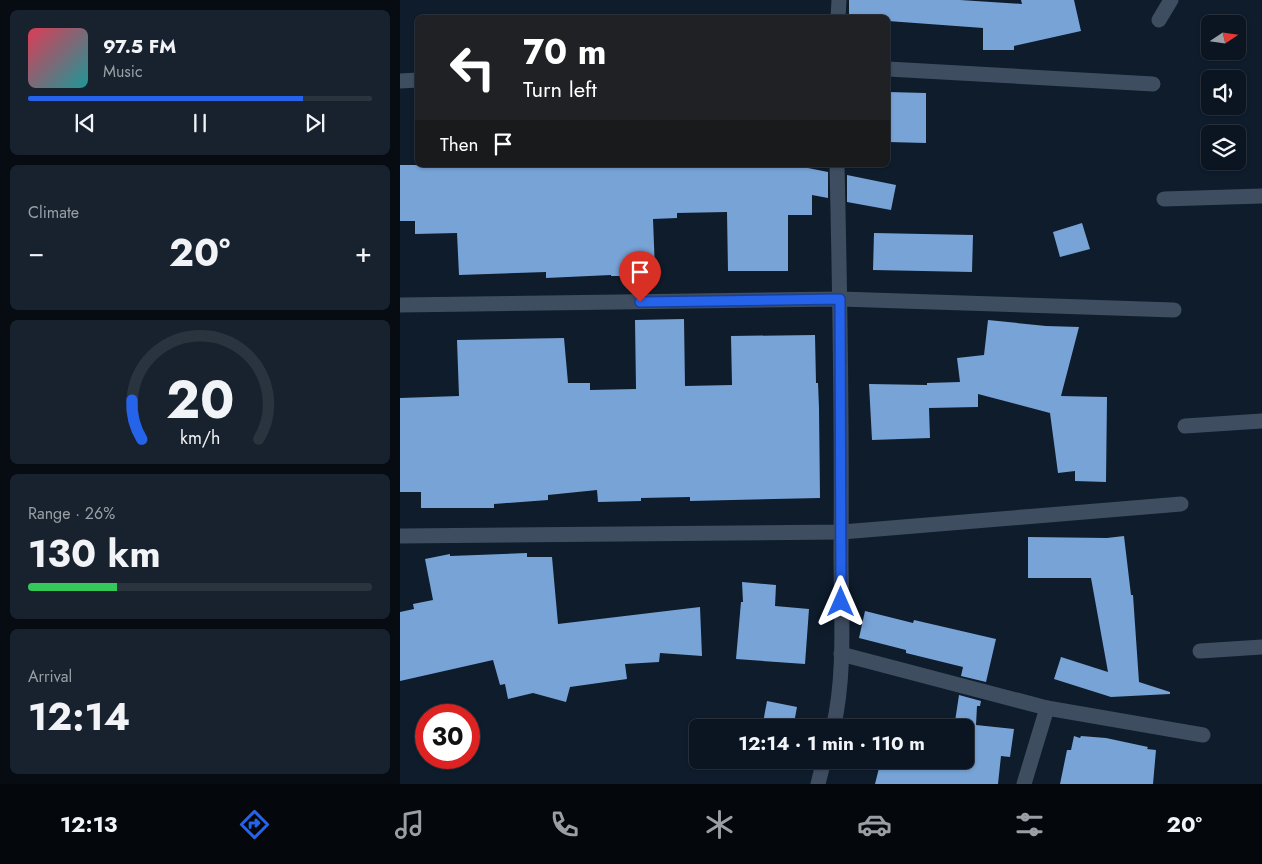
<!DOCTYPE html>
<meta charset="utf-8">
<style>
:root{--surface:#0a1521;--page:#18222e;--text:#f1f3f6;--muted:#999fa5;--line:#2a343f;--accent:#2563eb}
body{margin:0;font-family:Jost,sans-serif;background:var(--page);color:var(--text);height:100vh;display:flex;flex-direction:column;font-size:19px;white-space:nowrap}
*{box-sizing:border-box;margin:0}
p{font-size:16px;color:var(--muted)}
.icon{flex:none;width:28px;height:28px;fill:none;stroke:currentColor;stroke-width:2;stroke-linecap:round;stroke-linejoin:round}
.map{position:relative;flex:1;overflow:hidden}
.drawer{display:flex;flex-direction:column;gap:10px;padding:10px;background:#060c12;width:400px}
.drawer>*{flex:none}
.hud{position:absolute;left:15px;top:15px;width:475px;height:152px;border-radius:8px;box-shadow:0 1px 4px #0004,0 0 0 1px var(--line);background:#202124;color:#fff;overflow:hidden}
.needle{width:32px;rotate:77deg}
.buttons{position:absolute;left:801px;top:15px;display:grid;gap:10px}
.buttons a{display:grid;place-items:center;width:45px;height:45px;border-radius:8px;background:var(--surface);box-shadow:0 1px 4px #0004,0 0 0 1px var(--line);font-size:25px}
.speed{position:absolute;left:15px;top:704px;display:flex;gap:10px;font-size:25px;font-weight:700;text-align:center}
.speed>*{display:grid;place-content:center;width:65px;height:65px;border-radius:50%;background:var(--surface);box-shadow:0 1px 4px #0004,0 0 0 1px var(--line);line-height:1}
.speed .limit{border:8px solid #d22;background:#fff;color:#111}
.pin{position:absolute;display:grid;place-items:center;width:42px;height:42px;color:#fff;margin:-51px -21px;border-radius:50% 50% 50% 0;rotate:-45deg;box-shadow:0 0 5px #0007}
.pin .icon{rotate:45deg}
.me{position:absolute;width:55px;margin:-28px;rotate:0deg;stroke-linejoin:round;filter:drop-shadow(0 0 4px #0008)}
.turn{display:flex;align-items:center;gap:18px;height:105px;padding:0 25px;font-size:22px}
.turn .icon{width:65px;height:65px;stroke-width:2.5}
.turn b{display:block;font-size:35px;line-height:42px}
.then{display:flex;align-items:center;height:48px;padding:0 25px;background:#0003;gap:10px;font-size:19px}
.big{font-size:38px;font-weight:700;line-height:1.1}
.drawer .card{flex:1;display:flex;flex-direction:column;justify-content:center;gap:8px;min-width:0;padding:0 18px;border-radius:8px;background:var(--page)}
.drawer .dial{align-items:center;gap:0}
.dial svg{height:130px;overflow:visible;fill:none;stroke:var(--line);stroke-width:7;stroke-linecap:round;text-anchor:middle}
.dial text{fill:var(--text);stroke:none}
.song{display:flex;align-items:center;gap:15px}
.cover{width:60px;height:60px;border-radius:8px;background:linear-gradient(135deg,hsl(350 70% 55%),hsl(180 70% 35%))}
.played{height:5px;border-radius:2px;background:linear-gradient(90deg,var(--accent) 80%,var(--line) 80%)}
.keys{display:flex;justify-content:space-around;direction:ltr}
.heat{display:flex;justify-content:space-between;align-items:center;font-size:28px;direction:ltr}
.charge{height:8px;border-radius:4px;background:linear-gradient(90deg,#34c759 26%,var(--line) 0)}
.trip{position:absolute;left:289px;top:719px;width:285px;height:50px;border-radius:8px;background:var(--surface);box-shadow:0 1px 4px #0004,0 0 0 1px var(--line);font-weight:700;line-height:50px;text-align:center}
.dock{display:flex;height:80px;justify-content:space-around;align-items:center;background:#04080d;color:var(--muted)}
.dock .icon{width:35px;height:35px}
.dock .active{color:var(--accent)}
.dock b{font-size:22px;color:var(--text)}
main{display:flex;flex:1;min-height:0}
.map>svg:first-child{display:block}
</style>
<main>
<section class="drawer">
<div class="card">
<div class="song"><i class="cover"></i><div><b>97.5 FM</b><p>Music</p></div></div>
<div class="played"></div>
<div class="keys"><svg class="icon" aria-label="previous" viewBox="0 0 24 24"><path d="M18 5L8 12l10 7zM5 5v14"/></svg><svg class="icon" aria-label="pause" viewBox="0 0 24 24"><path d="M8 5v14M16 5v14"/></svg><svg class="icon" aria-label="next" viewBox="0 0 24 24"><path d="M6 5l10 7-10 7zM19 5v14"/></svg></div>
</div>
<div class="card"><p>Climate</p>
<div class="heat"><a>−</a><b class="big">20°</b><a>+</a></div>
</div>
<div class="card dial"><svg viewBox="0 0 100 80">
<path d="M14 69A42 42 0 1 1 86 69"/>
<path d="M14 69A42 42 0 0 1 8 45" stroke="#2563eb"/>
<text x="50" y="56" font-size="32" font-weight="700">20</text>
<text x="50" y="72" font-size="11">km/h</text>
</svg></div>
<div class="card"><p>Range · 26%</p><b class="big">130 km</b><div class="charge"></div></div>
<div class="card"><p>Arrival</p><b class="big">12:14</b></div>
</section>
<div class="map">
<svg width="862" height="784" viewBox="0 0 862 784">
<rect width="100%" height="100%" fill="#0e1c2c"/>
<g fill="#78a3d6">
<polygon points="449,0 560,0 622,4 621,0 674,0 681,31 614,46 614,50 583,50 583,28 488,21 488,18 449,18"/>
<polygon points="488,92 526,93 526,143 488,142"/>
<polygon points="0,165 145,165 145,168 192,165 393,165 428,172 428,198 412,195 412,215 388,215 388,271 328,271 327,212 277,213 277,218 253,219 255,271 234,272 234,276 211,276 211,275 146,278 146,272 59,275 57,233 15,234 15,221 0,221"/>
<polygon points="447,175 496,185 491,210 447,202"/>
<polygon points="682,223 690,249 660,257 653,232"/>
<polygon points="474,233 573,235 572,272 473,270"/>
<polygon points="284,319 285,386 332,385 331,336 415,335 416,383 418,383 419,408 420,498 290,501 290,497 241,498 241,501 198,502 197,490 148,495 148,500 94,504 94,508 21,508 21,492 0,492 0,398 59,396 57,340 164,338 168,383 190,383 190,390 236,389 235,320"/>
<polygon points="588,320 646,326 679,327 661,396 707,397 706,482 675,481 675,471 658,473 650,413 578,394 578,407 529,408 530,438 472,440 469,384 527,385 527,383 560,382 557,358 584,355"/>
<polygon points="724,536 731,595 733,595 739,682 770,692 770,694 711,697 654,679 661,657 708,672 691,578 628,578 628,537 707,538"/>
<polygon points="127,553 127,557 152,557 158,624 300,607 302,656 260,653 259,662 225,664 227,679 170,687 166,702 133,693 108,699 105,684 100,685 93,660 0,681 0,612 14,609 13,604 33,600 25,559 50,554 50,556"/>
<polygon points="342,582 376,585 375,606 409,609 405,664 336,659 341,602 343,602"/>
<polygon points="465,611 513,623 514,620 596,639 586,682 561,676 563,667 506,653 506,650 459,638"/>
<polygon points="559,695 581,701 580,706 577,706 576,725 614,729 610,757 601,756 598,784 475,784 481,760 565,760 565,728 554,728"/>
<polygon points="367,701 397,707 393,728 362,728"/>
<polygon points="674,736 680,738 681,736 706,738 748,747 747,749 756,750 753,784 660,784 667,750 671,750"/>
</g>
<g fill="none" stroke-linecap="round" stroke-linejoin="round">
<g stroke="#3e4d60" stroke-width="15">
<polyline points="438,18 439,0"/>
<polyline points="759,20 771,0"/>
<polyline points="488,69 753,84"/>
<polyline points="0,81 18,80"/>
<polyline points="764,199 862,196"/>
<polyline points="0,305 440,299 774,310"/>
<polyline points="785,426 862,421"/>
<polyline points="0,536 442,532 781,504"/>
<polyline points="800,651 862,647"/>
<polyline points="441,654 647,708 803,735"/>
<path d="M433 728C446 676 441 608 441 554 442 425 440 295 437 165"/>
<polyline points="418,784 424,760"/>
<polyline points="624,784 647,708"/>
</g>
</g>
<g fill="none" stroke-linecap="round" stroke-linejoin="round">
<defs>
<polyline id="route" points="240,302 440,299 441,602"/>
</defs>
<use href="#route" stroke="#184099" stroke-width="12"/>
<use href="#route" stroke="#2563eb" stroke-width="9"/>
</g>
</svg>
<div class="buttons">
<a><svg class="needle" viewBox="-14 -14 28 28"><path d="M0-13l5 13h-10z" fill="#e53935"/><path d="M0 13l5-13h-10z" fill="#999fa5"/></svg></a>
<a><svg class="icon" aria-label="sound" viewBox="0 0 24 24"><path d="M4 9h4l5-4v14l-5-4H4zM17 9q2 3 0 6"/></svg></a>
<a><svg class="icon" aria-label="layers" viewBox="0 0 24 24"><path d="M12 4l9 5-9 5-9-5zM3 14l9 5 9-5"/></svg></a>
</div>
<div class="speed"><div class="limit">30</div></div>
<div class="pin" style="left:240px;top:302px;background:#d93025"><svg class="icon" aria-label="arrive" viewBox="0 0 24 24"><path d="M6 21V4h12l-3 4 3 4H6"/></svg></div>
<svg class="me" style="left:441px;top:602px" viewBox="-20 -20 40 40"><path d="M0-17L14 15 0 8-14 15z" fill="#2563eb" stroke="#fff" stroke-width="4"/></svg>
<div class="trip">12:14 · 1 min · 110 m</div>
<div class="hud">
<div class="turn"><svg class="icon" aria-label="left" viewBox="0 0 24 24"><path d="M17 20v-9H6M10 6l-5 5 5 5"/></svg><div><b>70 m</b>Turn left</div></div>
<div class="then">Then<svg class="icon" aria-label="arrive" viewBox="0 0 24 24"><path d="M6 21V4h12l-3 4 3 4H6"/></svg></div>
</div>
</div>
</main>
<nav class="dock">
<b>12:13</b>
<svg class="icon active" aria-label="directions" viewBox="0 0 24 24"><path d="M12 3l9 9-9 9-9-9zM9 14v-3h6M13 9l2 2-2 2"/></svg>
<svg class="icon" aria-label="music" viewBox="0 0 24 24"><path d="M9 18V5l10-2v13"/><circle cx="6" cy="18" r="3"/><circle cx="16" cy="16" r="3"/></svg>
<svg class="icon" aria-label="phone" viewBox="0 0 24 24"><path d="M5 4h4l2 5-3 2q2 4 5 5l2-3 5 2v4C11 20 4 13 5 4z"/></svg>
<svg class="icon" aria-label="climate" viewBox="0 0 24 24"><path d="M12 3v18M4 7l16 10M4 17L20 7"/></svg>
<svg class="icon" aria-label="car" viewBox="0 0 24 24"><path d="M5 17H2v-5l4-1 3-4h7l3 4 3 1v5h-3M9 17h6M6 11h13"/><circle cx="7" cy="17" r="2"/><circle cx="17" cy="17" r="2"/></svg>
<svg class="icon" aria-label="filters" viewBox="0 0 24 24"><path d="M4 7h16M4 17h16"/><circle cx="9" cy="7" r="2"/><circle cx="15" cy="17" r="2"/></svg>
<b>20°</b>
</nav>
